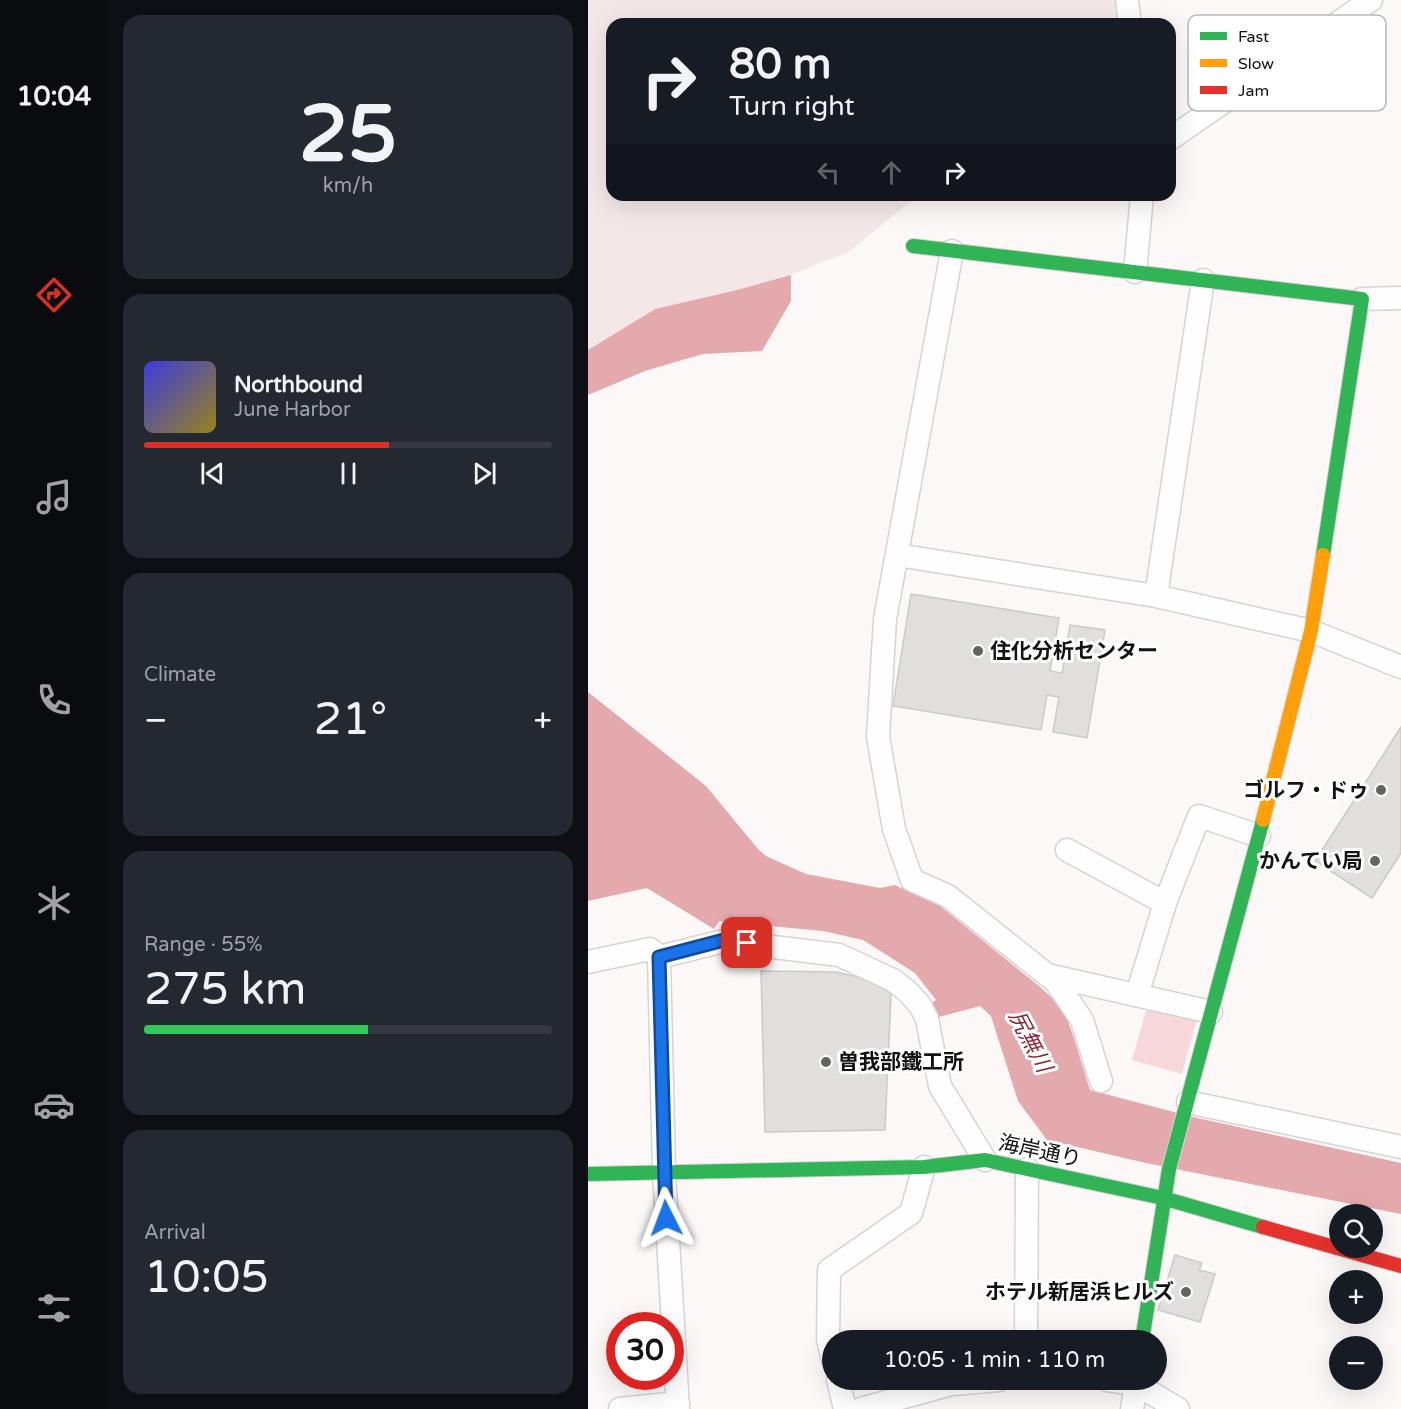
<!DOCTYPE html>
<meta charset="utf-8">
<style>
:root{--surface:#171b24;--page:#242831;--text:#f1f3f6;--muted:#9ea1a6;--line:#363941;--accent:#d93025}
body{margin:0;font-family:"Varela Round","Noto Sans JP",sans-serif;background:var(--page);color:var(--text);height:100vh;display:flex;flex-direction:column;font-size:22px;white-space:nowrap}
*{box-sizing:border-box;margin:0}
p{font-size:20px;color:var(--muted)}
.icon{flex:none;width:33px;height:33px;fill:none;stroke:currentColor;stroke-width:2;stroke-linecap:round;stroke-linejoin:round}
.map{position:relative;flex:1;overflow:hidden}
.drawer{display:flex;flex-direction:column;gap:15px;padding:15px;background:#0d0f14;width:480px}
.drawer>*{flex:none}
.hud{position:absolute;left:18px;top:18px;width:570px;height:183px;border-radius:18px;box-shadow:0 6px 24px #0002;background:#171b24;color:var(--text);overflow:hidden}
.fabs{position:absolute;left:741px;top:1204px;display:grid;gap:12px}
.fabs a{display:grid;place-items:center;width:54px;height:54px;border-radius:50%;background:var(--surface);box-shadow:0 6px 24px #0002;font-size:30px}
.speed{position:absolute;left:18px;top:1312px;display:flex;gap:12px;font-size:30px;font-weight:700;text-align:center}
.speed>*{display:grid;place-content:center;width:78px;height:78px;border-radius:50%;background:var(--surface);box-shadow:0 6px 24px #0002;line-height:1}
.speed .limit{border:9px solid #d22;background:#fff;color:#111}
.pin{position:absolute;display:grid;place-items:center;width:51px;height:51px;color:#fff;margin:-26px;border-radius:12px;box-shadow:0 3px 9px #0006}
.me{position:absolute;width:66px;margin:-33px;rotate:357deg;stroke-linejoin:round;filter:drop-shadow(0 0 4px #0008)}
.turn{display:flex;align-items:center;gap:21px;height:126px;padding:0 24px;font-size:27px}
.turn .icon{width:78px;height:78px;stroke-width:2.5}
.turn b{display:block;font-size:42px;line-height:51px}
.lanes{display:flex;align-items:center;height:57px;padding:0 24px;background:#0003;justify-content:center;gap:30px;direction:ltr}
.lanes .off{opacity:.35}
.big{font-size:45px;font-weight:600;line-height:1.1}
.drawer .widget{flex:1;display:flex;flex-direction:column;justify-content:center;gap:9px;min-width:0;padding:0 21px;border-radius:18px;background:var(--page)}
.drawer .dial{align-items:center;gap:0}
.dial b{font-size:78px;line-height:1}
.song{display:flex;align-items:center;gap:18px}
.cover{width:72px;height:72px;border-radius:9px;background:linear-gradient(135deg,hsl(240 70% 55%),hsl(50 70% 35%))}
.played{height:6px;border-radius:3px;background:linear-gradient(90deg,var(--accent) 60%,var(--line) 60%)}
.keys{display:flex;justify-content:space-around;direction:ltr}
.heat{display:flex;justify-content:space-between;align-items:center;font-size:33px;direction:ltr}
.charge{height:9px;border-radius:4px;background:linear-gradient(90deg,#34c759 55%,var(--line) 0)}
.trip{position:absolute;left:234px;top:1330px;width:345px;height:60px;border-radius:30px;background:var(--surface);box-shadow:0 6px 24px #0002;font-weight:600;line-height:60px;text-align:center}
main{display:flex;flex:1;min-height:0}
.dock{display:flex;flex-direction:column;width:108px;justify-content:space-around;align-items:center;background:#090b0e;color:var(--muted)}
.dock .icon{width:42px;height:42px}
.dock .on{color:var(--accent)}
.dock b{font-size:27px;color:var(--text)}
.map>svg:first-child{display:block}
</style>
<main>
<nav class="dock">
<b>10:04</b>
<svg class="icon on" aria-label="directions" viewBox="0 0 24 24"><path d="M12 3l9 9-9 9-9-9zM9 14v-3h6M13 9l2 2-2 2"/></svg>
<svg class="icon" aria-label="music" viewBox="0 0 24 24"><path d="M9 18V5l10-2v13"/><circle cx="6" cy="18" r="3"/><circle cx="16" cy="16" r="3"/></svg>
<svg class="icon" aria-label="phone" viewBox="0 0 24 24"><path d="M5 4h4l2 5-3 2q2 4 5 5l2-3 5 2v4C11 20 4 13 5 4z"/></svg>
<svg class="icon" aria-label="climate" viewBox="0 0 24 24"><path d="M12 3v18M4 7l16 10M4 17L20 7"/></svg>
<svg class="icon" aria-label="car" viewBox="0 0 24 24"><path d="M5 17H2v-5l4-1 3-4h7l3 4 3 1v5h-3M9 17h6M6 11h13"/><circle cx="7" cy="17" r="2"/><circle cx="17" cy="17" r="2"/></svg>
<svg class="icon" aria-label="filters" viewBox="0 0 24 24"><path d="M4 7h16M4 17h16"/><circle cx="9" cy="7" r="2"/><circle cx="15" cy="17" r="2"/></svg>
</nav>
<section class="drawer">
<div class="widget dial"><b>25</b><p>km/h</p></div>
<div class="widget">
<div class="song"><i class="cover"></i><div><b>Northbound</b><p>June Harbor</p></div></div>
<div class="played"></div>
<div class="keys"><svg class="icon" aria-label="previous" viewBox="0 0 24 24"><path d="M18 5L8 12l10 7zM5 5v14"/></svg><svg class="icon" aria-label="pause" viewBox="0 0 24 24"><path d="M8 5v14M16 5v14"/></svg><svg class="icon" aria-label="next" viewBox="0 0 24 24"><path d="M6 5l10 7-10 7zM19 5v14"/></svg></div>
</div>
<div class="widget"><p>Climate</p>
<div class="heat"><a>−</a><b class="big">21°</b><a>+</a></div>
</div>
<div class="widget"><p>Range · 55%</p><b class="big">275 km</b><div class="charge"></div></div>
<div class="widget"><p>Arrival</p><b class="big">10:05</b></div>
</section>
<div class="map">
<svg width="813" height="1409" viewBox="0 0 813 1409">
<rect width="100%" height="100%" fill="#fcf8f8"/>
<polygon fill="#f3e7e8" points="0,0 530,0 533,24 24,24 24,195 330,195 262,251 203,275 149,290 67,309 0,350"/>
<polygon fill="#f8d7d9" points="560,1004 609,1018 594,1074 544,1060"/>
<g fill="#e4a9ad">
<polygon points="203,275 203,301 174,351 115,354 57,371 0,395 0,350 67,309 149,290"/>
<polygon points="0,692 118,786 170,849 178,856 218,874 292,888 307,885 352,906 451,986 475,1008 485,1035 502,1090 605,1117 813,1163 813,1214 558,1163 459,1140 430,1101 403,1016 392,1006 351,1017 340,1005 348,1000 327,973 275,940 235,931 131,921 126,929 59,888 0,901"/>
</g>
<g fill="#e1dede" stroke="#ccc9c9" stroke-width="1.5">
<polygon points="323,594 471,618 462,671 474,673 482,625 517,630 499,738 465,732 471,697 459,695 453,730 305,706"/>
<polygon points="813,727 813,853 784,898 727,861"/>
<polygon points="173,971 248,972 283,980 303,994 297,1130 177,1132"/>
<polygon points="587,1255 614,1263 611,1270 627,1274 612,1322 570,1310"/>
</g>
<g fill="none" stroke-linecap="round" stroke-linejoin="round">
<defs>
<g id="street">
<polyline points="539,0 542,24"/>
<polyline points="582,139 783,0"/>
<polyline points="364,251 297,619 290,737 306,829 324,880 360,896 468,982 494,1020 513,1081"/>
<polyline points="547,272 554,195"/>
<polyline points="774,299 813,298"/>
<polyline points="309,555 568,596 723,631 813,667"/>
<polyline points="568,596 615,280"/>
<polyline points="479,850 577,903 611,816 671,836"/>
<polyline points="71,957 136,941 251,955 305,980 319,991 332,1005 339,1019 352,1086 397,1160"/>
<polyline points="0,962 62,949 71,957 76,1172 90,1409"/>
<polyline points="459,975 623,1012"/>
<polyline points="549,995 577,903"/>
<polyline points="600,1102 813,1147"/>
<polyline points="438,1341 439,1169"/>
<polyline points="244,1357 240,1339 241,1270 323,1213 336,1167"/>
<polyline points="250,1380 257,1409"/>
<polyline points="519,1380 548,1384 590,1409"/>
<polyline points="32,1409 90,1403"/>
<polyline points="272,1409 364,1384 411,1380"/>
<polyline points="544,1409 549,1380"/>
</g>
<g id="fast">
<polyline points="325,246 774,299 735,555"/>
<polyline points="0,1174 336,1167 397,1160 575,1198 675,1227"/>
<polyline points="554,1341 581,1169 675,820"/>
</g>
<polyline id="slow" points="675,820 723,631 735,555"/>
<polyline id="jam" points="675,1227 813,1266"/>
</defs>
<use href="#street" stroke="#d6d3d3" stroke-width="25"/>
<use href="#fast" stroke="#d6d3d3" stroke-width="16"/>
<use href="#slow" stroke="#d6d3d3" stroke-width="16"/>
<use href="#jam" stroke="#d6d3d3" stroke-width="16"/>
<use href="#street" stroke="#fffefe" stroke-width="22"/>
<use href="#fast" stroke="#30b455" stroke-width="14"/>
<use href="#slow" stroke="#ff9f0a" stroke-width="14"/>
<use href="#jam" stroke="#e5322d" stroke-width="14"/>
</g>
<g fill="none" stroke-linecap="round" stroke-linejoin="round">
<defs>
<polyline id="route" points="78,1218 71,957 136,940 159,943"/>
</defs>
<use href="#route" stroke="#114b97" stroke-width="15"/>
<use href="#route" stroke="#1a73e8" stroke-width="10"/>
</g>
<g fill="#656262" stroke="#fff" stroke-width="2">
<circle cx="390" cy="651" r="6"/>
<circle cx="793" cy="790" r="6"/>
<circle cx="787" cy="861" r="6"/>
<circle cx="238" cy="1062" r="6"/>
<circle cx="598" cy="1292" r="6"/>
</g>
<g text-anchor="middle" stroke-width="6" stroke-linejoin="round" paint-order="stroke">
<g font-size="21" font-weight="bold" fill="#131111" stroke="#fff" text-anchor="end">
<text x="402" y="658" text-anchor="start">住化分析センター</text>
<text x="781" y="797">ゴルフ・ドゥ</text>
<text x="775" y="868">かんてい局</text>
<text x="250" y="1069" text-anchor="start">曽我部鐵工所</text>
<text x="586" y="1299">ホテル新居浜ヒルズ</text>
</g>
<g font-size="21" fill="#131111" stroke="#fff">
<text transform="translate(452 1151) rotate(12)" y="7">海岸通り</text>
</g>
<g font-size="22" font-style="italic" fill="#8a2838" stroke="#fff">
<text transform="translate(443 1041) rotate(62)" y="8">尻無川</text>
</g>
</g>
<rect x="600" y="15" width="198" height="96" rx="9" fill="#fff" stroke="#b8b8b8" stroke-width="1.5"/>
<rect x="612" y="32" width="27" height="8" fill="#30b455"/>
<rect x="612" y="59" width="27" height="8" fill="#ff9f0a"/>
<rect x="612" y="86" width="27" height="8" fill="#e5322d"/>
<g font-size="16" fill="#131111">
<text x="650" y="42">Fast</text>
<text x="650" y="69">Slow</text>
<text x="650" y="96">Jam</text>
</g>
</svg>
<div class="fabs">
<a><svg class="icon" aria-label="search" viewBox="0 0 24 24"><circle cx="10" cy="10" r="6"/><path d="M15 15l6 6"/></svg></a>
<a>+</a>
<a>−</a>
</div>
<div class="speed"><div class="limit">30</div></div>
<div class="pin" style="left:159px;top:943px;background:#d93025"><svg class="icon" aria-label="arrive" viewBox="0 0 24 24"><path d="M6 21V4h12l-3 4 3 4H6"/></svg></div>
<svg class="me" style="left:78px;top:1218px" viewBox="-20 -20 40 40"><path d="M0-17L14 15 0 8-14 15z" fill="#1a73e8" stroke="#fff" stroke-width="4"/></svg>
<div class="trip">10:05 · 1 min · 110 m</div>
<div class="hud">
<div class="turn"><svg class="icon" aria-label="right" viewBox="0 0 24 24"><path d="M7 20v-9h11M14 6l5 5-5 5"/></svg><div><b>80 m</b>Turn right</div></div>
<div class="lanes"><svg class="icon off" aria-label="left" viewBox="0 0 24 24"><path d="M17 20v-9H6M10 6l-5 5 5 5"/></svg><svg class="icon off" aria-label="ahead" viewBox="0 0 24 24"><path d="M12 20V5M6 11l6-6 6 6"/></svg><svg class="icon" aria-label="right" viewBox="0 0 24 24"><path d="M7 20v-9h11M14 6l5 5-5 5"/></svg></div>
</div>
</div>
</main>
